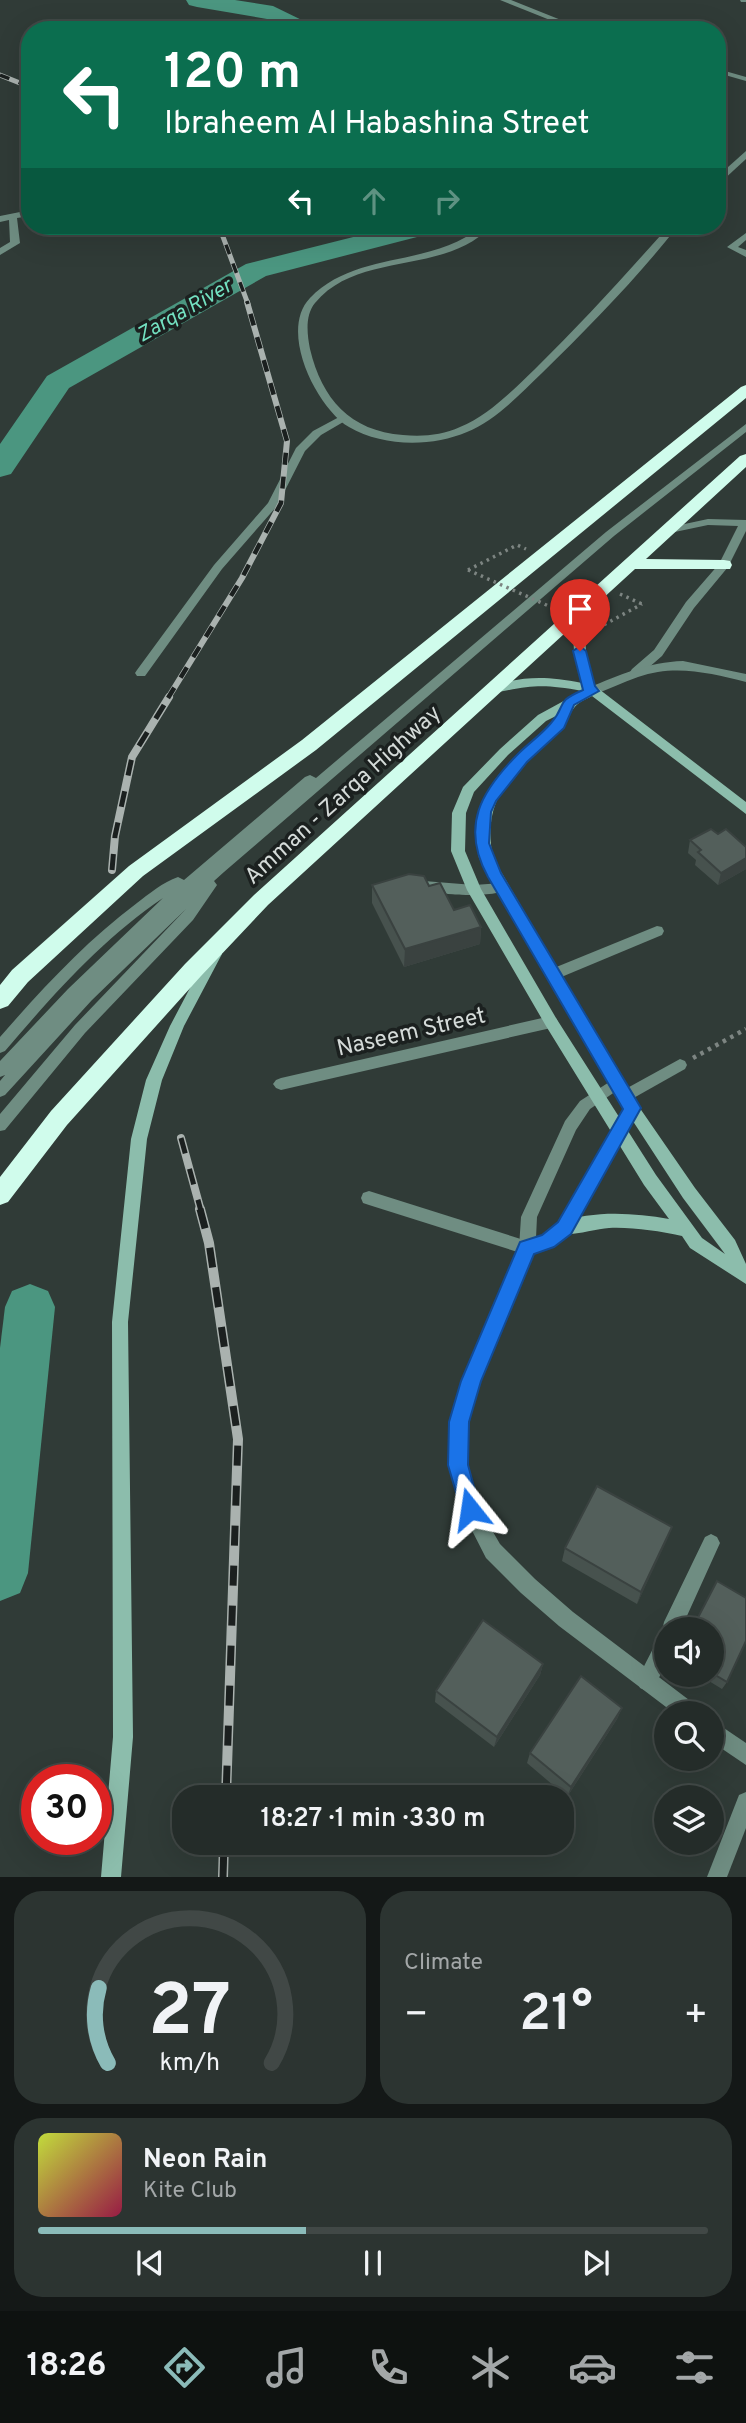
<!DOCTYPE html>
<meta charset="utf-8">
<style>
:root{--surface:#242c29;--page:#2c3431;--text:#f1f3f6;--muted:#a3a7a8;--line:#414846;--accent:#8bbbb9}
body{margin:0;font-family:Overpass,sans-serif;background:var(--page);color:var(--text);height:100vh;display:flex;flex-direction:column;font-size:26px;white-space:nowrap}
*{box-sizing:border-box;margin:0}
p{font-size:23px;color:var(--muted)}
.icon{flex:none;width:38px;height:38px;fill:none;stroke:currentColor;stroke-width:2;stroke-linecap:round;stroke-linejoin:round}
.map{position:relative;height:1877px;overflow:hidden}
.details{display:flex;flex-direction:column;gap:14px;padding:14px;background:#141817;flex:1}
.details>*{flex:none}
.hud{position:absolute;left:21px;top:21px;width:705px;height:214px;border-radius:28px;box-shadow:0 7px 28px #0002,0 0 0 2px var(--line);background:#0b6e4f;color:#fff;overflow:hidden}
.controls{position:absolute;left:654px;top:1617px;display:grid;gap:14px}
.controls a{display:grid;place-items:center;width:70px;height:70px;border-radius:50%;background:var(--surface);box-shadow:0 7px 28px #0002,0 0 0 2px var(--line);font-size:35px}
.speed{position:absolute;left:21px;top:1764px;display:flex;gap:14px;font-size:35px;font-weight:700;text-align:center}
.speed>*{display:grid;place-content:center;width:91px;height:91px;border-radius:50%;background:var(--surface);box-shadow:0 7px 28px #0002,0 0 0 2px var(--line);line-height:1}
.speed .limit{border:10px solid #d22;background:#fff;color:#111}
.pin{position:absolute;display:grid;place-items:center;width:60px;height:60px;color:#fff;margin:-72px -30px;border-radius:50% 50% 50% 0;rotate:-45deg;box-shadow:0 0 7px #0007}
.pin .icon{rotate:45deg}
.me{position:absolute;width:77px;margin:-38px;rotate:345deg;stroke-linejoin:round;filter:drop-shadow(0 0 5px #0008)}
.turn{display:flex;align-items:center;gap:24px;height:147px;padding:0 28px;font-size:32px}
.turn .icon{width:91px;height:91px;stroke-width:2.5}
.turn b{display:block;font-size:49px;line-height:60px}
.lanes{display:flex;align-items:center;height:66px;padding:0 28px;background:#0003;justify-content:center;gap:35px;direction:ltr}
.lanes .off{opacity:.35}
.big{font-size:52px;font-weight:600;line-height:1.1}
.details .tile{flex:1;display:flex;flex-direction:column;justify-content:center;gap:10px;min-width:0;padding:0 24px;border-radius:28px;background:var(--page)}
.details .dial{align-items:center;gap:0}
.dial svg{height:182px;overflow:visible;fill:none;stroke:var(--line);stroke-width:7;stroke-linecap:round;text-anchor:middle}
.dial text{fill:var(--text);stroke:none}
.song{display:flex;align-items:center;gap:21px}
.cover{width:84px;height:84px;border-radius:10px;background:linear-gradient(135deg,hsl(70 70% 55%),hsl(340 70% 35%))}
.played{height:7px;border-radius:4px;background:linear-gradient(90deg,var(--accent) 40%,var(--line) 40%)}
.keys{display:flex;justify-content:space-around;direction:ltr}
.heat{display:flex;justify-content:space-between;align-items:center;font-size:38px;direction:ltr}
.details .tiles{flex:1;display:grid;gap:14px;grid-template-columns:1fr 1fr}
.tile:last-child{grid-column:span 2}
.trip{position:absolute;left:172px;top:1785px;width:402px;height:70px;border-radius:28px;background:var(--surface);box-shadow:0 7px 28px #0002,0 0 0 2px var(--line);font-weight:600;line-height:70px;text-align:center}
.tabs{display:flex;height:112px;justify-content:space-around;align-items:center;background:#0e1210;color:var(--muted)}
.tabs .icon{width:49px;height:49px}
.tabs .on{color:var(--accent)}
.tabs b{font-size:32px;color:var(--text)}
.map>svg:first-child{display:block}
</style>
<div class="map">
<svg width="746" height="1877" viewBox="0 0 746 1877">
<rect width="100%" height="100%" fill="#303b37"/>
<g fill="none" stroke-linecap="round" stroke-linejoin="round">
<g fill="#4b9680" fill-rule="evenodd">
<polygon points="186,0 235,0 273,6 312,25 315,30 287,30 267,19 197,7 189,5"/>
<polygon points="397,226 429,226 417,237 266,276 69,388 11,474 0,477 0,444 47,376 246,264"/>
<polygon points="30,1284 48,1291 55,1307 28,1573 20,1593 0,1601 0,1348 5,1307 12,1291"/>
</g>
<g stroke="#7d8582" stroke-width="3.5" stroke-dasharray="2.5 4.5" stroke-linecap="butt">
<polyline points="468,570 517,545 526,549"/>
<polyline points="620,594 642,604"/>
<polyline points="598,628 642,604"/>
</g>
<polyline stroke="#7d8582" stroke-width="4.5" stroke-dasharray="3.5 5" stroke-linecap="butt" points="693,1058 746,1029"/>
<g fill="#6f8d82" fill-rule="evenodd">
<polygon points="746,233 746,240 738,247 746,250 746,257 727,247"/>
<polygon points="341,416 346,419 345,421 321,435 305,451 277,506 222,569 145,676 137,676 135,673 137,670 214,565 268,503 296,448 313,431"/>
<path d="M746 424V432L614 536 224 872 214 881 217 885 193 920 85 1033 5 1130 0 1131V1114L75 1025 186 909 92 1000 5 1095 0 1097V1081L5 1075 0 1077V1061L68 989 163 898C102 939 52 996 5 1051L0 1053V1037C42 989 85 942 137 903 149 894 163 882 178 877L184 880 305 777 310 775 316 778 606 532Z"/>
<polygon points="708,519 746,520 746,531 728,567 694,608 662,656 640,675 632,675 630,672 632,669 654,650 686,602 719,564 738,526 708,525 670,533 664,530 666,528"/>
<polygon points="657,926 662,927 664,931 662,935 559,978 549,978 547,974 549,970"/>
<polygon points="680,1059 685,1061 687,1065 685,1069 630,1100 625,1102 620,1100 617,1096 620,1092"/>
<polygon points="369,1191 527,1241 533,1243 535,1248 533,1253 527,1255 369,1205 363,1203 361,1198 363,1193"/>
<polygon points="711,1534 717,1537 720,1543 681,1629 667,1629 667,1661 654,1688 647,1691 640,1688 637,1681 640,1674 662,1631 664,1622 705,1537"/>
</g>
<g fill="#6f8d82" fill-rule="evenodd">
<polygon points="500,0 511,0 586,30 575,30"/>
<polygon points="740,0 746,0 746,2 741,2"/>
<polygon points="718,69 746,77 746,81 718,73"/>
<polygon points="746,151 746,159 721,182 718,182 718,176"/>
<polygon points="30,210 30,216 17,218 20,243 0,255 0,248 10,242 9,220 0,222 0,216"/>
<path d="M482 226H491C445 276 359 250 315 303 305 315 307 334 310 349 322 399 350 431 403 435 423 437 442 435 460 427 489 415 513 390 535 369 582 323 626 274 669 226H678C637 278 589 327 542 373 519 395 496 420 467 432 432 447 383 447 349 427 317 408 278 331 310 298 356 250 432 268 482 226Z"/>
<path d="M683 661 746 674V682C710 673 675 664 638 677 623 682 608 690 592 695L586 691 588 688C619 675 649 662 683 661Z"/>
<path d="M424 881 474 885 502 883 509 888C500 899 426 896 417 886Z"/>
<polygon points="551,1016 556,1018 558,1022 556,1026 551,1028 281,1090 276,1088 273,1084 276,1080 281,1078"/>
<polygon points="617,1077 622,1079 625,1083 622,1087 590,1109 576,1130 537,1217 536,1238 543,1236 558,1223 627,1104 632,1102 637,1104 640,1108 570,1233 554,1246 533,1253 480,1382 468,1422 467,1465 478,1506 500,1544 535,1579 573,1612 697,1706 700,1713 674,1713 559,1626 521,1593 486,1558 461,1509 449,1465 450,1422 462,1382 519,1248 521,1217 565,1121 580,1101"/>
<polygon points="712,1720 746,1743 746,1765 712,1742"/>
<polygon points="746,1792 746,1828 727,1877 707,1877 739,1795"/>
</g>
<g fill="#8cbdac" fill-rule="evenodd">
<path d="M578 611 584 615 586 651 595 686 746 802V814L592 696C586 699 577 703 574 708 568 715 566 723 559 730 518 773 480 791 493 858L637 1104 695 1188 735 1240 746 1264V1284L690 1248 682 1236C658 1231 633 1227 609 1228 595 1229 570 1237 558 1233L556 1228 558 1223C594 1210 633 1213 669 1219L644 1185 546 1026 467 890 451 851 452 813 463 787 500 749 538 715 582 691C544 684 532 685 494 693L488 689 490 686C526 676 545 676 582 683L574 651 572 615ZM558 715C520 767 465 777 479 858L627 1112 683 1198 725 1254 702 1238 656 1175 556 1018 481 889 465 851 466 813 474 792 508 755 546 721Z"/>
<polygon points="215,949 220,950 222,954 184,1026 162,1080 147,1139 128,1322 133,1737 121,1877 101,1877 113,1737 112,1322 131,1139 146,1080 170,1026 210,950"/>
</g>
<g fill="#d0fcec" fill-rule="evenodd">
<polygon points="746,385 746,398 316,750 143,876 28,982 8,1006 0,1009 0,985 12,970 129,866 302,740 741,387"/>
<polygon points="746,454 746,467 646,559 724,560 730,561 732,565 730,569 635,569 268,905 201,976 67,1125 8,1202 0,1205 0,1177 51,1111 185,964 254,895 740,456"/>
</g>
<defs>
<g id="rail-far3">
<polyline points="0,75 30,87"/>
<polyline points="219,226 248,304"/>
</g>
<polyline id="rail-far2" points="168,698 242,578 281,503 287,441 247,302"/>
<g id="rail-far1">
<polyline points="112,870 115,836 132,757 169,697"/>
<polyline points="181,1138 201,1211"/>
</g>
<g id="rail">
<polyline points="200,1209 209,1243 238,1439 226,1797"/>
<polyline points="223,1877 224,1843"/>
</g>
</defs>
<use href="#rail-far3" stroke="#aab2af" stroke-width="5"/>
<use href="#rail-far2" stroke="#aab2af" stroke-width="6"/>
<use href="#rail-far1" stroke="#aab2af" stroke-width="8"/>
<use href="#rail" stroke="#aab2af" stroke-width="10"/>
<use href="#rail-far3" stroke="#1b201f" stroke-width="3.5" stroke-dasharray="10" stroke-linecap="butt"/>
<use href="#rail-far2" stroke="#1b201f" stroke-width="4.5" stroke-dasharray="12" stroke-linecap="butt"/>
<use href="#rail-far1" stroke="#1b201f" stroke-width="5" stroke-dasharray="16" stroke-linecap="butt"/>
<use href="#rail" stroke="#1b201f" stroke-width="7" stroke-dasharray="20" stroke-linecap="butt"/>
<polyline stroke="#7d8582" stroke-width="3.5" stroke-dasharray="2.5 4.5" stroke-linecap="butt" points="468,570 598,628"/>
</g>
<g fill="#47524e">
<polygon points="718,834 746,847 746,869 718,885 695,865 696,860 688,853 690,840"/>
<polygon points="372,885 429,886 454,910 481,927 480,944 404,967 372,903"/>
<polygon points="672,1527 637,1604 562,1561 565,1548"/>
<polygon points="712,1629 727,1682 722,1689 699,1675 712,1675"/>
<polygon points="543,1664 540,1675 494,1747 435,1702 436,1691"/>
<polygon points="622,1708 617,1719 567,1797 527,1763 530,1753"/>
</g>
<g fill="#3a4240">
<polygon points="746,858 746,869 718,885 721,873"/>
<polygon points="481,927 480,944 404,967 405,949"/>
<polygon points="672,1527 667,1540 637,1604 641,1592"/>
<polygon points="543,1664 540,1675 494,1747 497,1737"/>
<polygon points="622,1708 617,1719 567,1797 571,1787"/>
</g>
<g fill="#535f5b" stroke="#3a4240" stroke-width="2">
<polygon points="711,829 718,834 726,829 746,847 746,858 721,873 698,852 701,850 690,840"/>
<polygon points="409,874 424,876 429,886 440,883 454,910 470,905 481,927 405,949 372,885"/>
<polygon points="597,1486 672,1527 641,1592 565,1548"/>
<polygon points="717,1581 746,1598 746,1641 727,1682 712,1673 712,1629 692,1629"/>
<polygon points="483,1620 543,1664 497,1737 436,1691"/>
<polygon points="581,1676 622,1708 571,1787 530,1753"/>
</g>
<path fill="#1a73e8" stroke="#114b97" stroke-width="2" d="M580 646 586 651 595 686 599 691 574 705 564 728 527 762 496 801 491 812 489 843 501 873 641 1108 571 1234 554 1247 534 1254 481 1381 469 1422 468 1465 480 1509 477 1516 470 1519 463 1516 448 1465 449 1422 461 1381 520 1242 542 1235 558 1222 623 1109 488 877C460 826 481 791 519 753 529 743 542 734 551 723 568 704 553 703 583 690L573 651Z"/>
<g text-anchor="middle" stroke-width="7" stroke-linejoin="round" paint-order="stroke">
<g font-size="21" font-style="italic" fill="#73e1c1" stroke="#1b201f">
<text transform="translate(184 310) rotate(-30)" y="7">Zarqa River</text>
</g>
<g font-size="23" fill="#d4dad8" stroke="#1b201f">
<text transform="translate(342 794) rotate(-42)" y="8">Amman - Zarqa Highway</text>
<text transform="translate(411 1031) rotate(-13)" y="8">Naseem Street</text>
</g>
</g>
</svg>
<div class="controls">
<a><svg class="icon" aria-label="sound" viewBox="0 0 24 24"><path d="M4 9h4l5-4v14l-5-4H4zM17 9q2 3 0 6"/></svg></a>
<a><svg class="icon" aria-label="search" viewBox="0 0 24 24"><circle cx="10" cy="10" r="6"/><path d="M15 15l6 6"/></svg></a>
<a><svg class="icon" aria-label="layers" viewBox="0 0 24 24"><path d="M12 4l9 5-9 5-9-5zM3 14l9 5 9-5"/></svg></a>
</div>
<div class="speed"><div class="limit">30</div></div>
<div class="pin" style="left:580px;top:651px;background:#d93025"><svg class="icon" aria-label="arrive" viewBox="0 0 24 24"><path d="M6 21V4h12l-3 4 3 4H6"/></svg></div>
<svg class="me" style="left:470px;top:1509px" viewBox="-20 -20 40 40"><path d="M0-17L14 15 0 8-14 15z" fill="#1a73e8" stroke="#fff" stroke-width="4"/></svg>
<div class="trip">18:27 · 1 min · 330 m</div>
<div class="hud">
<div class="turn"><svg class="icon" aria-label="left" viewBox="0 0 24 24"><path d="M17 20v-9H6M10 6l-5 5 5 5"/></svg><div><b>120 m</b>Ibraheem Al Habashina Street</div></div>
<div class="lanes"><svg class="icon" aria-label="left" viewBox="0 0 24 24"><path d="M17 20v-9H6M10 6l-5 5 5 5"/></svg><svg class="icon off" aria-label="ahead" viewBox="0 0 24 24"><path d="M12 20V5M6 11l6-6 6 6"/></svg><svg class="icon off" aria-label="right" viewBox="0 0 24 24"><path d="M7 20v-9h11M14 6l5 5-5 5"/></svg></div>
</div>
</div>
<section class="details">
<div class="tiles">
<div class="tile dial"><svg viewBox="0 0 100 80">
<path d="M14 69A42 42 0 1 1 86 69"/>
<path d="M14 69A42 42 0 0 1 10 36" stroke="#8bbbb9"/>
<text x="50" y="56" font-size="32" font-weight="700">27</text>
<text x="50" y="72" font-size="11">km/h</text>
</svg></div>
<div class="tile"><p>Climate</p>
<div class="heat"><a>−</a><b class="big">21°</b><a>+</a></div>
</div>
<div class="tile">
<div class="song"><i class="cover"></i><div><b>Neon Rain</b><p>Kite Club</p></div></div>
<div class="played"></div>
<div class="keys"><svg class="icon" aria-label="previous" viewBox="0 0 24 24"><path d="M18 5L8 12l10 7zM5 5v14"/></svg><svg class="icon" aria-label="pause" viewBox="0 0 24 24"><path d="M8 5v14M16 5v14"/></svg><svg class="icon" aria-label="next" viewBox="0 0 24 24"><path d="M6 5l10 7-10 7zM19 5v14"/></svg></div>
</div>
</div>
</section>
<nav class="tabs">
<b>18:26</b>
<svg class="icon on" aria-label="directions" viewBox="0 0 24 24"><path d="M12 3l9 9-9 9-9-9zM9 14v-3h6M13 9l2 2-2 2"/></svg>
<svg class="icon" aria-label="music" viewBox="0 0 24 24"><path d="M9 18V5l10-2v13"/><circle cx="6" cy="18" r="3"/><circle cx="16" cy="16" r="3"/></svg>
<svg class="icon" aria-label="phone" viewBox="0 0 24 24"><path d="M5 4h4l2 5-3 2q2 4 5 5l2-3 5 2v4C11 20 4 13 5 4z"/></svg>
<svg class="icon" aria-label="climate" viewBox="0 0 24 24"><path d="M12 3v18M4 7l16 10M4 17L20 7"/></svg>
<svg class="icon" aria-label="car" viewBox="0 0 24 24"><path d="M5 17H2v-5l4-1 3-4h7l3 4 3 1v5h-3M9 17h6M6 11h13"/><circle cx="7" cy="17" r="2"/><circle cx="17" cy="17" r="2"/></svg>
<svg class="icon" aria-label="filters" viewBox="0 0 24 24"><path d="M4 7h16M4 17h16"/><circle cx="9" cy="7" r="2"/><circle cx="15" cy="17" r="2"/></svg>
</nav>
